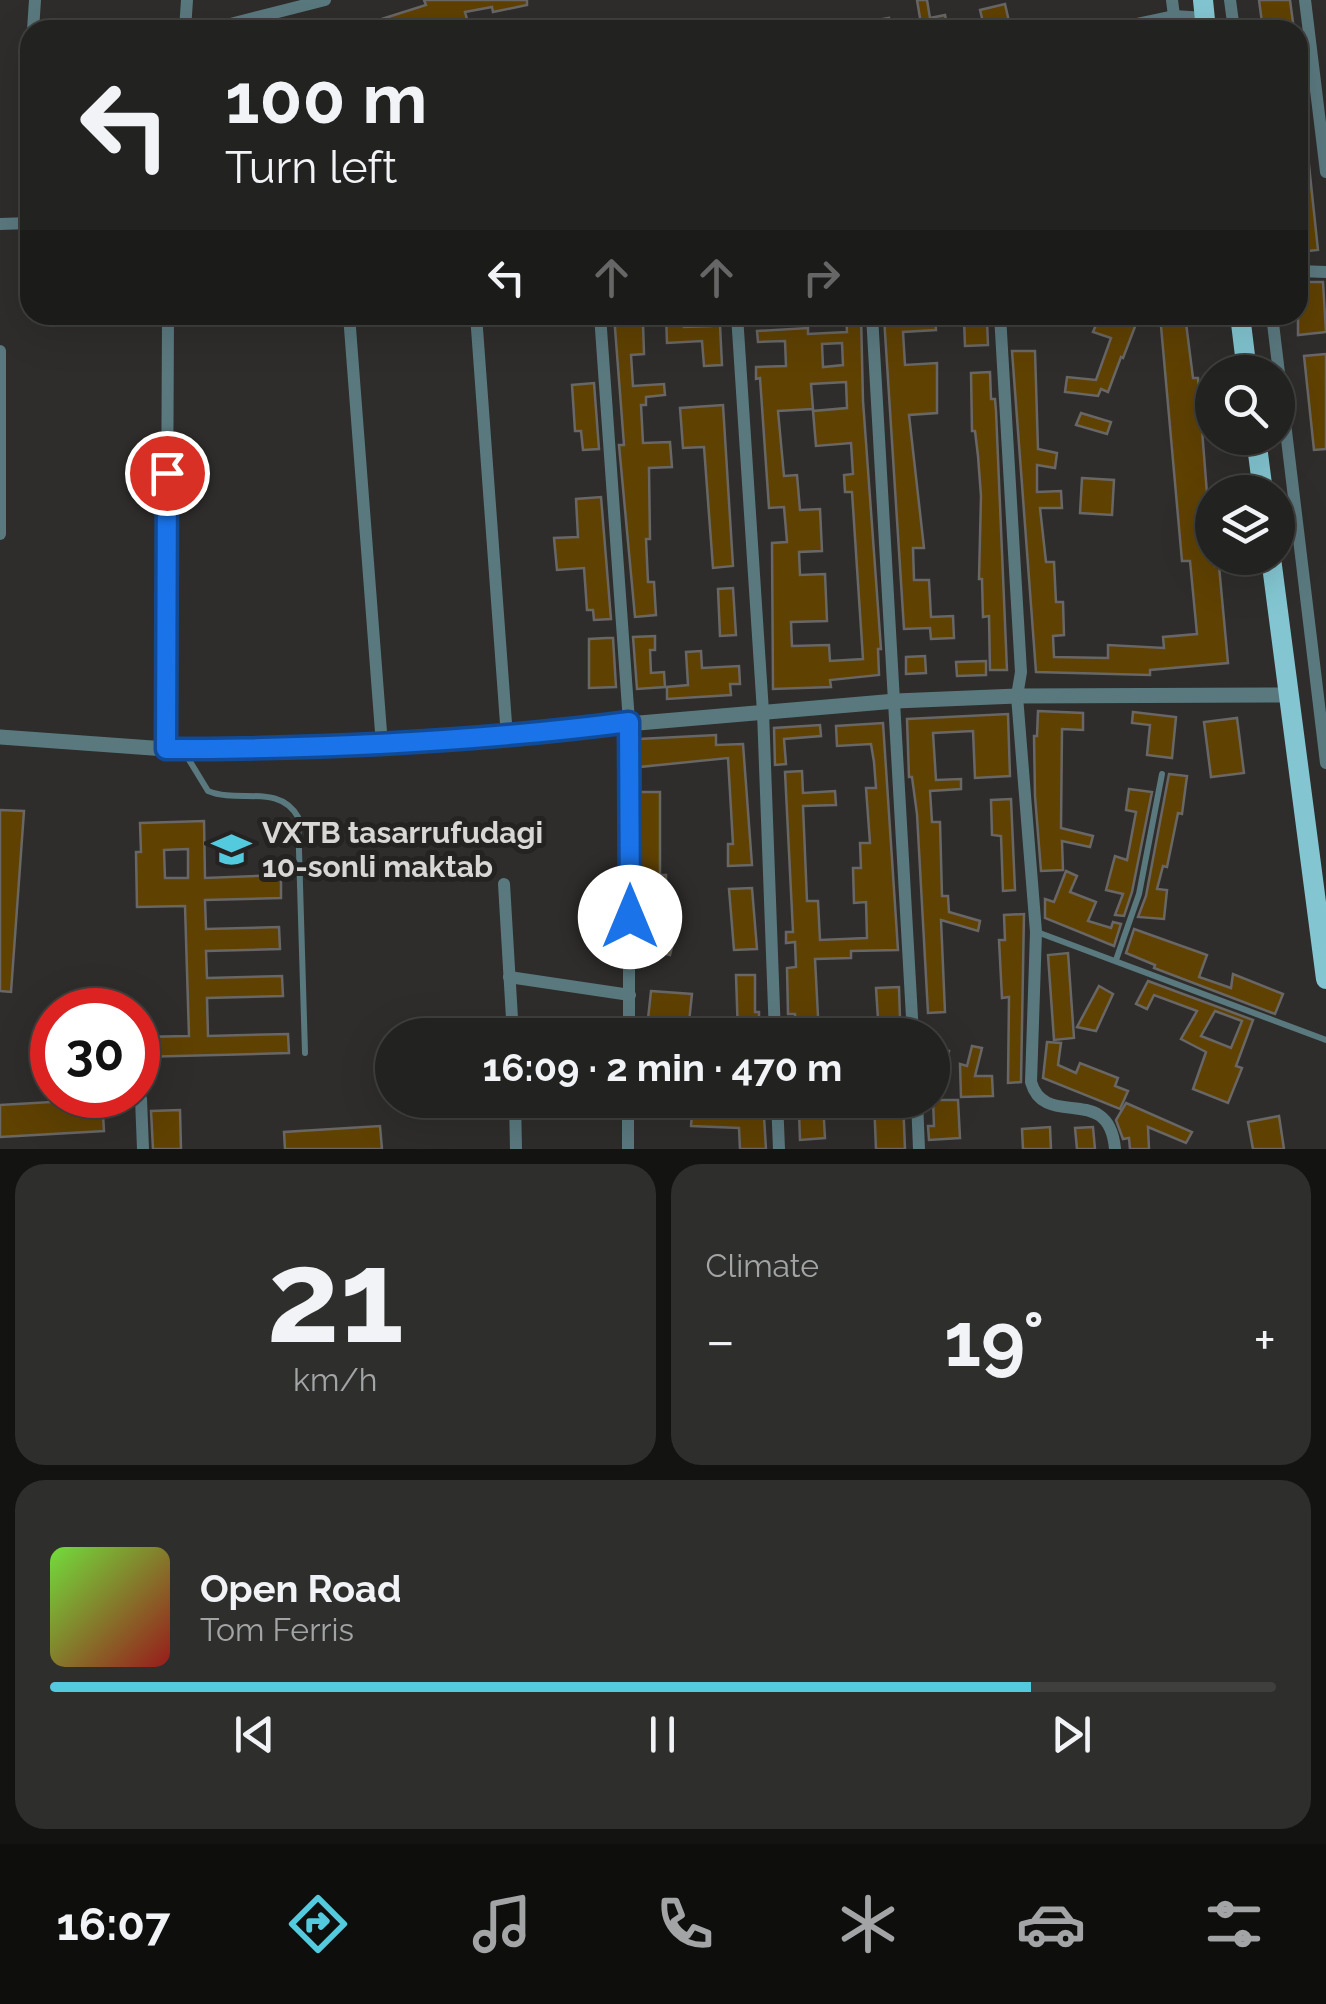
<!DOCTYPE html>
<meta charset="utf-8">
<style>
:root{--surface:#222220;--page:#2e2f2d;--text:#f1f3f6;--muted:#a2a4a5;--line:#3f3f3e;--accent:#54cade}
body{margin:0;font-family:Raleway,sans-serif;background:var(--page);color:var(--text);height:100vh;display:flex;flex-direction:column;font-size:38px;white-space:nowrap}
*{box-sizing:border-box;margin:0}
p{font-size:32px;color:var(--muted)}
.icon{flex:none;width:55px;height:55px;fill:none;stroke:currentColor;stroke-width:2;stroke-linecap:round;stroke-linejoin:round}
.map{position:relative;height:1149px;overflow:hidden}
.details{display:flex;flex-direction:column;gap:15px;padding:15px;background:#131312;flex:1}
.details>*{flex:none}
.banner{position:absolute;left:20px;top:20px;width:1288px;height:305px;border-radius:30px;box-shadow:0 10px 40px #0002,0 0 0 2px var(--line);background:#222220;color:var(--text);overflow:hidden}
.tools{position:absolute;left:1195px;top:355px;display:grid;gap:20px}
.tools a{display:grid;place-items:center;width:100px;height:100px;border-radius:50%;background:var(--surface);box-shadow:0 10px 40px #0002,0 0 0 2px var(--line);font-size:50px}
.speed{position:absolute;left:30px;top:988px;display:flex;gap:20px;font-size:50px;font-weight:700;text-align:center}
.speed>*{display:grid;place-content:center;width:130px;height:130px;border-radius:50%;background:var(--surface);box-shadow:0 10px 40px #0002,0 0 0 2px var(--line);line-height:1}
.speed .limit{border:15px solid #d22;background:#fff;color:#111}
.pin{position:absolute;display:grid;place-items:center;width:85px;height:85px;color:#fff;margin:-42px;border:5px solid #fff;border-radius:50%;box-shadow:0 2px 10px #0007}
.me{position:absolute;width:110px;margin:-55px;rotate:0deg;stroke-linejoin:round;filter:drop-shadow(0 0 8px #0008)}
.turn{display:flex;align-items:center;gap:35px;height:210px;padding:0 40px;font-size:45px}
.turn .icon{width:130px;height:130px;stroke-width:2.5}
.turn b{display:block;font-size:70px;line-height:85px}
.lanes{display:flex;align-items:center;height:95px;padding:0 40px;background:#0003;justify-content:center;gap:50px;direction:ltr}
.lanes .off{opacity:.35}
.big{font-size:75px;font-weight:700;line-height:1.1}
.details .widget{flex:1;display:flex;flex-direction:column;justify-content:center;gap:15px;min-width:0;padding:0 35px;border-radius:30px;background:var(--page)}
.details .dial{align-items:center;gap:0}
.dial b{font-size:130px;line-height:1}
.song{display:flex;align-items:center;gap:30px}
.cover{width:120px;height:120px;border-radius:15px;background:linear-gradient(135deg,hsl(100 70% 55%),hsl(0 70% 35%))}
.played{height:10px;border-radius:5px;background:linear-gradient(90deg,var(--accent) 80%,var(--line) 80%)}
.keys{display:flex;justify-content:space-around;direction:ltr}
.heat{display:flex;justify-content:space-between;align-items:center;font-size:55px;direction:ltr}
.details .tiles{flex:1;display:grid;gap:15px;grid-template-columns:1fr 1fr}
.widget:last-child{grid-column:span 2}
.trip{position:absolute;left:375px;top:1018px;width:575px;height:100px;border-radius:50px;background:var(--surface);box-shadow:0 10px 40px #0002,0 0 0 2px var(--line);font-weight:700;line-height:100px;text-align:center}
.dock{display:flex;height:160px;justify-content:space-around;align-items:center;background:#0e0e0d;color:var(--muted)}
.dock .icon{width:70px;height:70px}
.dock .selected{color:var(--accent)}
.dock b{font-size:45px;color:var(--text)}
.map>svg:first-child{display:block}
</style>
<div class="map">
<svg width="1326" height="1149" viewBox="0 0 1326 1149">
<rect width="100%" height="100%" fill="#2e2d2b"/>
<g fill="#5f4102" stroke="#696765" stroke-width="2.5" fill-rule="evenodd">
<polygon points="424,0 527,0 527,5 493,12 492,7 465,12 470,30 455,30 454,24 430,30 418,30 417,25 402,30 347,30 426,5"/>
<polygon points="917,0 927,0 930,18 945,15 948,30 922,30"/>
<polygon points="1259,0 1290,0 1294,30 1263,30"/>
<polygon points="1005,4 1010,26 985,30 980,10"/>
<polygon points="889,18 891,30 853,30 853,24"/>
<polygon points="1305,128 1318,250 1298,252 1298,129"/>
<polygon points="1298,282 1323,282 1326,332 1298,335"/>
<polygon points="614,315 628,315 629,324 643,323 644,354 631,355 633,386 664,384 665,395 646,397 646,405 641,405 643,443 670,442 672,467 649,468 650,539 646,539 648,582 654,582 656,615 635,617 619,445 624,445"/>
<polygon points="666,315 683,315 684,327 711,326 710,315 727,315 728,324 720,325 722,365 704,366 702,341 667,343"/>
<path d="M846 315H861L863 401 881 649H878L879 675 830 680 831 687 773 689 772 543 787 542 784 507 769 508 760 378 756 379V367L786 366 785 341 758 342 757 331 808 328V334L847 332ZM842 343 843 365 823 367 822 344ZM846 382 847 408 813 411 816 446 851 443 853 474 844 475 845 492H852L863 659 830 661 829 645 792 646 791 622 827 621 825 574 800 575 799 552 822 551 820 509 800 510 797 475 784 476 778 411 813 409 811 384Z"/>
<polygon points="935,315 936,330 903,332 905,365 937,363 937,413 909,415 924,548 913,548 914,580 929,580 931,617 953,616 954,638 931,639 930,628 904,629 884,317"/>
<polygon points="1100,315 1136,324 1123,358 1121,357 1108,392 1101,389 1098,396 1065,392 1067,377 1096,380 1111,338 1093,332"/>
<polygon points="1160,315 1185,315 1193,378 1198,378 1212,558 1215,566 1219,566 1228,663 1150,670 1150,675 1036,672 1012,351 1035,351 1038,449 1057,453 1055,468 1037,465 1037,492 1061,491 1062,508 1040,508 1046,562 1054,562 1056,602 1063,602 1064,635 1053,636 1054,657 1108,658 1108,645 1164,648 1163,637 1197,634 1190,561 1182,561"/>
<polygon points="964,320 987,320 988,345 965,346"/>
<polygon points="1326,354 1326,449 1314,450 1304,356"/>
<polygon points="990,372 991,399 995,399 996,411 1007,670 990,670 989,616 983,617 982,579 979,579 981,496 978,456 975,431 972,431 971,373"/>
<polygon points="594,383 599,449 583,450 581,431 575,431 572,385"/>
<polygon points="723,405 733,566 713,568 704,447 683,448 680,408"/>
<polygon points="1081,413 1111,422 1107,434 1076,425"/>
<polygon points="1082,478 1114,480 1112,515 1080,513"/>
<polygon points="601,497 611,619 594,620 593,610 587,610 584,568 557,570 554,538 578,537 576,499"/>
<polygon points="733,588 736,635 720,636 718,589"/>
<polygon points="655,636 655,650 650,650 651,673 664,672 665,687 637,689 633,637"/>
<polygon points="607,638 613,638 616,687 589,688 589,639"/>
<polygon points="701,651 702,668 739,666 740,684 730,684 731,695 667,699 667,687 688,685 686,652"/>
<polygon points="925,656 926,673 906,674 906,657"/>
<polygon points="986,661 986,675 957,676 956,662"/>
<polygon points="1038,711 1083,713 1083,730 1062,729 1061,828 1093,836 1090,847 1062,841 1063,870 1041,871 1035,796 1034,736 1037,736"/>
<polygon points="1133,712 1176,717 1172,758 1147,755 1150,725 1132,723"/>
<polygon points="1008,714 1010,776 975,778 973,731 933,733 936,780 961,779 961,789 930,791 932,822 940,822 942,896 948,896 949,912 980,921 978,931 941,920 945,1012 928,1013 917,814 912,777 909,777 907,719"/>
<polygon points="1237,718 1244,773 1211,777 1204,722"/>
<polygon points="883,723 898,950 851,951 851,958 815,959 819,1035 796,1035 795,1014 788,1014 787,968 796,967 795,942 786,943 786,932 793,932 785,772 802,771 803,793 835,791 836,805 803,806 807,901 818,901 820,940 867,938 866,902 854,903 853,868 861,868 860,843 870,843 866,788 876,788 874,762 871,744 837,746 836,726"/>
<polygon points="820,725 821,736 784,739 786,764 775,765 774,728"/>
<polygon points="716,735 716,745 743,744 752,865 728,866 728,844 733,844 728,758 639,767 639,739"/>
<polygon points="1169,774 1187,776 1182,814 1178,813 1167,867 1163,866 1157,889 1167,890 1164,919 1138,917 1146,896"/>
<polygon points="1129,789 1152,792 1132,892 1124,916 1115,915 1123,894 1106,890 1115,856 1127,860 1136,812 1126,810"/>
<polygon points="640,792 660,792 660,875 666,875 666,893 658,893 657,903 641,903"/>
<polygon points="1011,799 1015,890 1003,891 1001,836 992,835 991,800"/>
<polygon points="0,810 24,811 11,992 0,991"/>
<path d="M204 821 205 878 281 875V898L205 900 206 929 279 927 280 949 206 951 207 978 282 976 283 996 207 998 208 1036 288 1034 289 1053 139 1057V1037L189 1036 185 906 137 907 136 852H141L140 823ZM188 849V878H165L164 850Z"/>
<polygon points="1066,871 1077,876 1070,892 1096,902 1088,921 1111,928 1113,922 1121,924 1114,946 1045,918 1045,899 1054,902"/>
<polygon points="752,888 757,949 734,950 729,889"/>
<polygon points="1024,914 1021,1082 1008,1083 1009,997 1002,998 999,940 1005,940 1004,915"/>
<polygon points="1134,929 1207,955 1199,977 1231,988 1233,974 1283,994 1275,1014 1154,968 1155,965 1126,953"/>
<polygon points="644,935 673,943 670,955 644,948"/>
<polygon points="1068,953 1074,1038 1054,1040 1048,955"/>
<polygon points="736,975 755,975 755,1012 759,1012 759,1035 738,1035"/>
<path d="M1148 981 1253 1020 1236 1066 1242 1068 1228 1103 1193 1089 1206 1052 1181 1039 1197 1011 1154 995 1147 1009 1136 1004ZM1215 1011 1242 1021 1231 1048 1201 1036Z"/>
<polygon points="1099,986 1113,994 1096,1031 1077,1027"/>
<polygon points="899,987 900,1018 878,1019 876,988"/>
<polygon points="651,991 692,994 689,1022 648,1019"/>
<polygon points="1047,1042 1061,1043 1058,1065 1076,1073 1080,1063 1118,1078 1115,1086 1128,1091 1120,1109 1043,1078"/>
<polygon points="972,1046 982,1048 975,1076 992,1076 993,1096 961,1097 960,1064 967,1066"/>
<polygon points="935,1048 949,1051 946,1069 932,1067"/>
<polygon points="102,1099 104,1131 0,1137 0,1105"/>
<polygon points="693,1100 763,1100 766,1149 740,1149 739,1128 691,1126"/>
<polygon points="874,1100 903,1100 905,1149 876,1149"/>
<polygon points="933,1100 958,1100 960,1138 929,1140 928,1126 934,1126"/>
<polygon points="1126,1103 1192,1132 1186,1143 1148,1127 1149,1149 1130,1149 1129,1138 1123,1139 1116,1120"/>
<polygon points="823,1104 825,1138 800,1140 799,1113 812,1112 812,1105"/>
<polygon points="180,1110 181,1149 153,1149 151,1111"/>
<polygon points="1279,1116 1284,1149 1253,1149 1248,1122"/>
<polygon points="380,1126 382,1149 285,1149 284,1132"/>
<polygon points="1050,1127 1051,1149 1023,1149 1022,1129"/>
<polygon points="1093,1127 1095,1149 1077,1149 1075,1128"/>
</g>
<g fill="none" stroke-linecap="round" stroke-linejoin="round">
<g stroke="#5a797f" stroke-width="6">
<path d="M183 750 208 791C239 804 279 783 298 817L305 1053"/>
<polyline points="1037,932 1326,1040"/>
<polyline points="1116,960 1139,894 1162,774"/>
</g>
<g stroke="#5a797f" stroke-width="12">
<polyline points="1172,0 1174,16"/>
<polyline points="1230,0 1234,30"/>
<polyline points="1305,0 1326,172"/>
<polyline points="33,30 35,0"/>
<polyline points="185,30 187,0"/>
<polyline points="207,30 325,0"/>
<polyline points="1108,30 1174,16 1205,18"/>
<polyline points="24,223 30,98"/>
<polyline points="0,224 30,223"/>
<polyline points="1298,271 1326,272"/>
<polyline points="349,315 382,745"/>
<polyline points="476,315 507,737"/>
<polyline points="600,315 629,722 629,1035"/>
<polyline points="737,315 763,712 775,1035"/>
<polyline points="872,315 913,1035"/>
<path d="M1000 315 1021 672 1017 696 1036 932 1031 1082C1045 1131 1109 1081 1115 1149"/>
<polyline points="1272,315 1326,763"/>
<polyline points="0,351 0,534"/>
<polyline points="166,749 168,315"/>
<polyline points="504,884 513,1035"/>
<polyline points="509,977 630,995"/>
<polyline points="141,1099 143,1149"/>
<polyline points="515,1100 516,1149"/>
<polyline points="777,1100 779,1149"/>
<polyline points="917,1100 919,1149"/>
<polyline points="628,1149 628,1100"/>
</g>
<polyline stroke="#5a797f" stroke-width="15" points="0,737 166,749 382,745 896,701 1017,696 1289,695"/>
<g stroke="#83c6d2" stroke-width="20">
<polyline points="1203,0 1206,30"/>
<polyline points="1240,315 1247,372"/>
<polyline points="1256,438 1263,492"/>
<polyline points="1271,558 1326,979"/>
</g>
</g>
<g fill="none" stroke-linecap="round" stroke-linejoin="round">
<defs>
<path id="route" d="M167 473 166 749C321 749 475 742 629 722L630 917"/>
</defs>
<use href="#route" stroke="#114b97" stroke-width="25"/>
<use href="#route" stroke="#1a73e8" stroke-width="18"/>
</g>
<defs>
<symbol id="school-bare" viewBox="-9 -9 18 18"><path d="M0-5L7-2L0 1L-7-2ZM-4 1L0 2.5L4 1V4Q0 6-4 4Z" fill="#54cade" stroke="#252321" stroke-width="2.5" paint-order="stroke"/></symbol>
</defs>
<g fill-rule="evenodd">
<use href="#school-bare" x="204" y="822" width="55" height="55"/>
</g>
<g text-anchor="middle" stroke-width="10" stroke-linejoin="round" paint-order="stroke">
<g font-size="30" font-weight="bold" fill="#d8d7d6" stroke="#252321" text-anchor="start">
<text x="262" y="843">VXTB tasarrufudagi<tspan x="262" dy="34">10-sonli maktab</tspan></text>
</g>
</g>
</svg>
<div class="tools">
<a><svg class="icon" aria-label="search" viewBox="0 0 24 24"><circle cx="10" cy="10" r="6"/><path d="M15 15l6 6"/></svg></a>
<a><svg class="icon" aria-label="layers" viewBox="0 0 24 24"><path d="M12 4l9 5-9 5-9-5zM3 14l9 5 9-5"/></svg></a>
</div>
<div class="speed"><div class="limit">30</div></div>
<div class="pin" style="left:167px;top:473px;background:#d93025"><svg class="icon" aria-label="arrive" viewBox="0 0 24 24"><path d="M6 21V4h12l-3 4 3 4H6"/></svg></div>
<svg class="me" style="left:630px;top:917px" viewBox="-20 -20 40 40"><circle r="19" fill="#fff"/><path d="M0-13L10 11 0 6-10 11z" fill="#1a73e8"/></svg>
<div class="trip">16:09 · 2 min · 470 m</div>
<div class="banner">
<div class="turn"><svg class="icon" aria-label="left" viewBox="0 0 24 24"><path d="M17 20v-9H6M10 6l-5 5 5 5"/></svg><div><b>100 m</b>Turn left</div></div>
<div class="lanes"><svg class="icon" aria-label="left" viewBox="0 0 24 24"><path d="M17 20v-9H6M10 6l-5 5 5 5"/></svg><svg class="icon off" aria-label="ahead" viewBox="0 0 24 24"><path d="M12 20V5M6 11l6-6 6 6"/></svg><svg class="icon off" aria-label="ahead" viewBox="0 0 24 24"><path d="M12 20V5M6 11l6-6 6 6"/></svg><svg class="icon off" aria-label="right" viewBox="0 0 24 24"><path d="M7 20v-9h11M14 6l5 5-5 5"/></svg></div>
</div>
</div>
<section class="details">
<div class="tiles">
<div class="widget dial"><b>21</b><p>km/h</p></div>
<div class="widget"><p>Climate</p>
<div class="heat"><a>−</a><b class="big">19°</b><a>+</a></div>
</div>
<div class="widget">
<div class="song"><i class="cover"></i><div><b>Open Road</b><p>Tom Ferris</p></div></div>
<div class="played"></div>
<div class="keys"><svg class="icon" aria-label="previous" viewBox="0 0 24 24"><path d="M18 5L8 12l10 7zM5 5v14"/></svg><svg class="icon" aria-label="pause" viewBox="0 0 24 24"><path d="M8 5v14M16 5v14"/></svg><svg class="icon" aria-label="next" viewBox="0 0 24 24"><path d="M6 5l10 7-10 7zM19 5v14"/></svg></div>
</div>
</div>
</section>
<nav class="dock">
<b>16:07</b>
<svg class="icon selected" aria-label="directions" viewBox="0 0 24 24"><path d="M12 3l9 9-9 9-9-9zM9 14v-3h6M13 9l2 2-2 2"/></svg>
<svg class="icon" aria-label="music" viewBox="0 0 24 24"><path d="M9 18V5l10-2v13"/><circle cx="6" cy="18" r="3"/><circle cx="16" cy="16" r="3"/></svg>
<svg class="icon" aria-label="phone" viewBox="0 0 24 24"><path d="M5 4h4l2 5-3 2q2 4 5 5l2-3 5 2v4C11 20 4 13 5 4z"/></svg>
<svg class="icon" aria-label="climate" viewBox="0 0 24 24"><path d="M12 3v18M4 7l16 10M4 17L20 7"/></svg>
<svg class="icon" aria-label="car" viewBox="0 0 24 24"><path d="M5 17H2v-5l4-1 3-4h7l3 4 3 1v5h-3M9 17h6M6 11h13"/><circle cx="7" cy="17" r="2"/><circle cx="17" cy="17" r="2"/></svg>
<svg class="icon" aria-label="filters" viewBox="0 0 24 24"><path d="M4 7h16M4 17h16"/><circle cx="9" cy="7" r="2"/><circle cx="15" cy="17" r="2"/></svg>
</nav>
